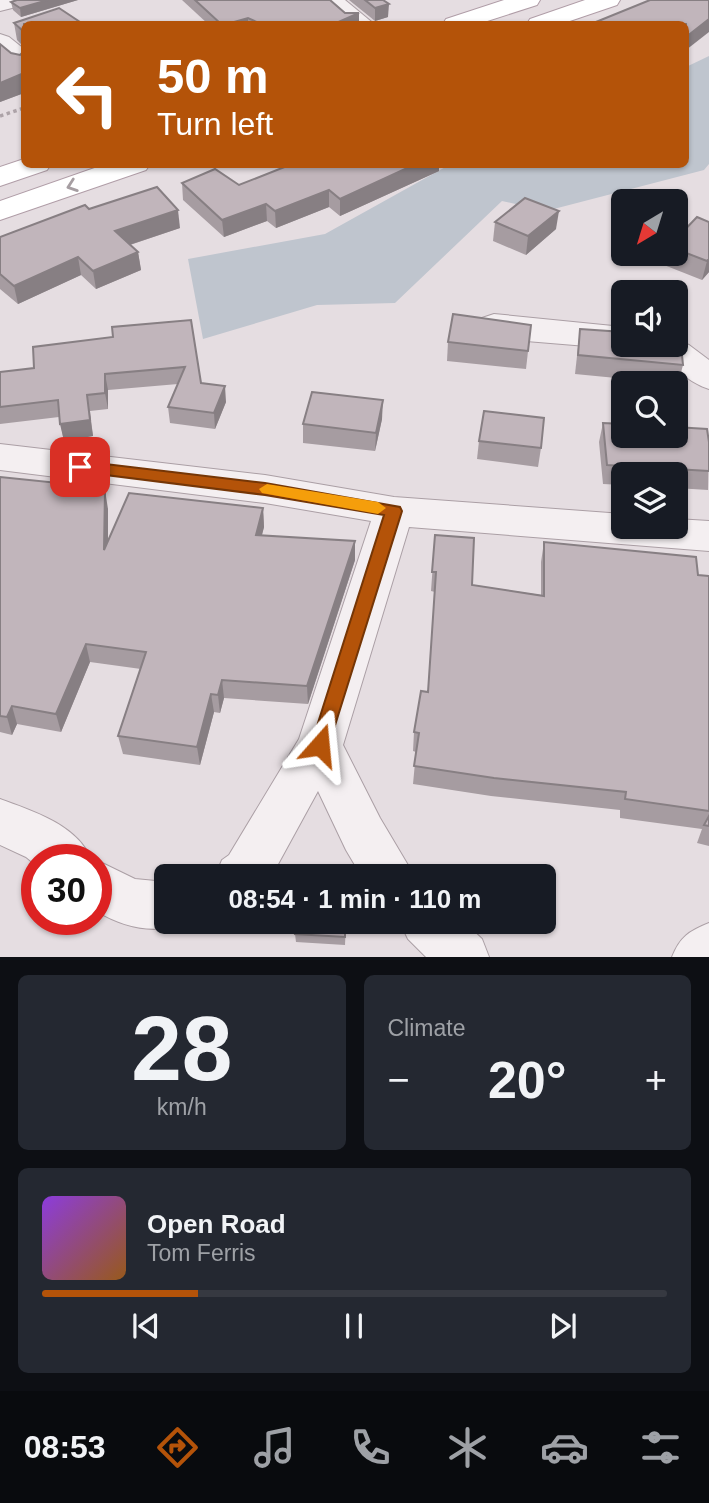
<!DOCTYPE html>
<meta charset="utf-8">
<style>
:root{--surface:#171b24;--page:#242831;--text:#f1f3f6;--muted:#9ea1a6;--line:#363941;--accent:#b45309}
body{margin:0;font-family:Helvetica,sans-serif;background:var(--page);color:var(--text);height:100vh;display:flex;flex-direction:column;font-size:26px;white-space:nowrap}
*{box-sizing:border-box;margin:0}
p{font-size:23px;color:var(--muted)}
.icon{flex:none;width:38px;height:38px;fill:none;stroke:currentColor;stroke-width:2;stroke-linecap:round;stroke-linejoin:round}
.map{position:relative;height:957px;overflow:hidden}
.sheet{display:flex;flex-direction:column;gap:18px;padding:18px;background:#0d0f14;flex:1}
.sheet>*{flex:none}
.banner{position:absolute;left:21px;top:21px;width:668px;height:147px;border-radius:10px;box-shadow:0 2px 5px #0004;background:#b45309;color:#fff;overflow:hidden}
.needle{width:46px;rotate:218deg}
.fabs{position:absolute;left:611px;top:189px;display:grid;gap:14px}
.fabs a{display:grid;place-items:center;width:77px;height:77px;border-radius:10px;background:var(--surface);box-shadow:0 2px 5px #0004;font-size:35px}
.speed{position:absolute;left:21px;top:844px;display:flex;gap:14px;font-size:35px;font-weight:700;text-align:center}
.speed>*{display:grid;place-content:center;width:91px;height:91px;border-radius:50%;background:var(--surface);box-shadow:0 2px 5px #0004;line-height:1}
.speed .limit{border:10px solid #d22;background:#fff;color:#111}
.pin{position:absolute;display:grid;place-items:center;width:60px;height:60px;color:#fff;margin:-30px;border-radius:14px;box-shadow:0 4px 10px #0006}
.me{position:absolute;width:77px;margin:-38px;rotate:18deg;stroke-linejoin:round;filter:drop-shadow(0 0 5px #0008)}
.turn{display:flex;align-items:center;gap:24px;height:147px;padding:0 21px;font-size:32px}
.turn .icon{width:91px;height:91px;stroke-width:2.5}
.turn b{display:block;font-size:49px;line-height:60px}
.big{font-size:52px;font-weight:800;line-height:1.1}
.sheet .card{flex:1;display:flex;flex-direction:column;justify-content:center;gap:10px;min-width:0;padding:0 24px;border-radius:10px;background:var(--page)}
.sheet .dial{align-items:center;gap:0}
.dial b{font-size:91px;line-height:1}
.song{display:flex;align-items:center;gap:21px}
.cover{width:84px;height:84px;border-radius:10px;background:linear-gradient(135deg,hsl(270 70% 55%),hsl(30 70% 35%))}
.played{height:7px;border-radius:4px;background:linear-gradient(90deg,var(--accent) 25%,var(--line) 25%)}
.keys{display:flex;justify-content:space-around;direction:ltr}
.heat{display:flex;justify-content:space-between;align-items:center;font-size:38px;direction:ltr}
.sheet .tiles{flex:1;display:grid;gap:18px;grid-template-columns:1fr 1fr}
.card:last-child{grid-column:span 2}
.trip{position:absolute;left:154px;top:864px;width:402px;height:70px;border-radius:10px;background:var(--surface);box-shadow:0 2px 5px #0004;font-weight:800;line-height:70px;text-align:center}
.tab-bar{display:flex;height:112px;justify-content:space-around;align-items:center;background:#090b0e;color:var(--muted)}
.tab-bar .icon{width:49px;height:49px}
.tab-bar .on{color:var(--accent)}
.tab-bar b{font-size:32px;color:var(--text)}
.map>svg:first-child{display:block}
</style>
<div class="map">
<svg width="709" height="957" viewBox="0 0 709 957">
<rect width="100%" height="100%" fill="#e5dde1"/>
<polygon fill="#bfc5ce" points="709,56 709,164 704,170 546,211 502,201 395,303 317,305 203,339 188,259 325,234 449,165 686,164 686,67"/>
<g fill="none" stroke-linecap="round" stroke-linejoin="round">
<defs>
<g id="minor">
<polygon points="0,0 27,0 24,5 0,11"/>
<polygon points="318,0 345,0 374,24 347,24"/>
<polygon points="0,34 9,37 24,49 24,70 15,68 0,55"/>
<polygon points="494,314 623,327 623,345 636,345 623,349 514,340 482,332 477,325 482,318"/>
<path d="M676 340 689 345 709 360V389C692 384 681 372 666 362 656 356 646 356 639 345H676Z"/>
<polygon points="0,444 265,475 394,497 623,514 623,527 676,527 676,519 709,521 709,551 409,527 343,745 380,818 415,877 362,877 346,850 318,791 271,877 215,877 222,860 229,855 299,739 371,521 265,503 0,470"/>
<path d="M0 799C33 811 77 825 91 859H37V866L26 857 0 845Z"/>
<path d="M96 860 135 879 166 882V922L184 923C154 935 123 927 96 911Z"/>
<polygon points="400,922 464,922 482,939 489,957 426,957 408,939"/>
<path d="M709 923V957H672C680 937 689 931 709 923Z"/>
</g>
<g id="major">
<polygon points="504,0 540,0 537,5 478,24 443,24 446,19"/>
<polygon points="585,0 620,0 617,5 561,24 527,24 530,19"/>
<polygon points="24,159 24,164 51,164 47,170 0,186 0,167"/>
<polygon points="106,164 150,164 146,170 0,220 0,201"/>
</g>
</defs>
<use href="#minor" stroke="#ab9fa5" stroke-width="2"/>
<use href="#major" stroke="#b09da7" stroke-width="2"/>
<polyline stroke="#ada3a8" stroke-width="3.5" stroke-dasharray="3.5 3.5" stroke-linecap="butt" points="0,116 24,108"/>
<use href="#minor" fill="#f4eff1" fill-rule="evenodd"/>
<use href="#major" fill="#fff" fill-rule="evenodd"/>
</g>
<g fill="#a69ca1">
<polygon points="17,0 78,0 21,17 13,10 11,2"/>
<polygon points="182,0 330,0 359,24 208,24"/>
<polygon points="349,0 383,0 388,17 375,21"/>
<polygon points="14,23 24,24 24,93 0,102 0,44 11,53 20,55 23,52 23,46 17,40"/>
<polygon points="439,171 340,216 329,207 276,228 267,221 224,237 183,200 182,183 239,185"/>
<polygon points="89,209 180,228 130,245 138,252 141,270 96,289 81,275 18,304 0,289 0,237"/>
<polygon points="697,217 709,272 702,280 664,265 667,254 676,254 676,239"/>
<polygon points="495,222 556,229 526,255 493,241"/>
<polygon points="191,320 201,383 226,402 215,429 170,423 168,407 178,384 108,390 108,409 90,411 93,436 64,441 59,417 0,424 0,372 34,368 113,337"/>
<polygon points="531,325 526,369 447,361 448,342"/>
<polygon points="580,329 683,365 678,384 575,374"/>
<polygon points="382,419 375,451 303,443 303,424"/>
<polygon points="603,423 709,442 708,490 676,488 676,474 623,474 623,485 603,484 599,442"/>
<polygon points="479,441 541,448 538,467 477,459"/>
<polygon points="0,477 88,486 88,489 108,509 108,541 263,508 264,527 262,535 355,560 308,704 224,698 220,713 214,712 200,765 123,754 118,736 141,669 90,662 61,732 17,724 12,735 0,732"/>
<polygon points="435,535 472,585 541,595 541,562 544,542 698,575 709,576 709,846 697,843 702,829 620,818 620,810 491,796 413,784 416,752 413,751 414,732 428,692 435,592 431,591"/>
<polygon points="346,922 345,945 296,942 295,934"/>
</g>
<g fill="#877f83">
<polygon points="48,0 78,0 21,17 20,8"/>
<polygon points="389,4 388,17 375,21 375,8"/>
<polygon points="359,13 359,24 334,24"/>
<polygon points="248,18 248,24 227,24"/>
<polygon points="709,19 709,32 686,50 686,37"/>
<polygon points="24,73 24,93 0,102 0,83"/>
<polygon points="416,164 439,164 439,171 340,216 340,199"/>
<polygon points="329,190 329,207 276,228 275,211"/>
<polygon points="266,204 267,221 224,237 222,220"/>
<polygon points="178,210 180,228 117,249 115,231"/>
<polygon points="559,211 556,229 526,255 528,236"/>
<polygon points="138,252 141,270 96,289 93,271"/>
<polygon points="78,257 81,275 18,304 14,286"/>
<polygon points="709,259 709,272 702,280 707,261"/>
<polygon points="105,374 108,390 108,409 105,393"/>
<polygon points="225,386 226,402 215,429 214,413"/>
<polygon points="87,395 93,436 64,441 60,424"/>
<polygon points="383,400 382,419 375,451 376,433"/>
<polygon points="105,490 108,509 108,568 104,550"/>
<polygon points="263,508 264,527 257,553 256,535"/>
<polygon points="355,541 355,560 308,704 307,686"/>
<polygon points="86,644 90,662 61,732 56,714"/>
<polygon points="222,680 224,698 220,713 218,695"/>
<polygon points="211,694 214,712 200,765 197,747"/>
<polygon points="12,706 17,724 12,735 7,717"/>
</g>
<g fill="#c1b5bb" stroke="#877f83" stroke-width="2">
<polygon points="17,0 48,0 20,8 11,2"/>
<polygon points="195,0 330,0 345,13 359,13 334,24 261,24 248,18 227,24 221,24"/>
<polygon points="365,0 383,0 389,4 375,8"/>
<polygon points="650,0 709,0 709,19 686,37 686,24 591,24"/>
<polygon points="59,8 83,24 24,24 24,73 0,83 0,44 11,53 20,55 23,52 23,31 14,23"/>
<polygon points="292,164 416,164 340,199 329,190 275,211 266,204 222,220 182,183 215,169 239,185"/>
<polygon points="157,187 178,210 115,231 138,252 93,271 78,257 14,286 0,274 0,237 85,205 89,209"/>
<polygon points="525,198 559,211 528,236 495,222"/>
<polygon points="697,217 709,222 709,259 707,261 676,249 676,239"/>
<polygon points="453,314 531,325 528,351 448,342"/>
<polygon points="191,320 201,383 225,386 214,413 168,407 185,367 105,374 105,393 87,395 90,420 60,424 58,400 0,407 0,372 34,368 33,347 113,337 112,327"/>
<polygon points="580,329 623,332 623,345 664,345 682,355 683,365 578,355"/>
<polygon points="312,392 383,400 376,433 303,424"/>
<polygon points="484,411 544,418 541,448 479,441"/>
<polygon points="603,423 623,424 623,436 676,436 676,427 707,429 709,442 709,471 607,465"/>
<polygon points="0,477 88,486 87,489 105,490 104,550 129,493 263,508 256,535 355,541 307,686 222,680 218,695 211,694 197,747 118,736 146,652 86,644 56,714 12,706 7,717 0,716"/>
<polygon points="435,535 474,538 472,585 544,596 544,542 696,557 698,575 709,576 709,811 625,799 626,792 494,778 414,766 419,733 414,732 421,691 428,692 436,572 432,572"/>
<polygon points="709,816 709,826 704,825"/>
<polygon points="297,922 345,922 345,937 295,934"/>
</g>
<defs><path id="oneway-chevron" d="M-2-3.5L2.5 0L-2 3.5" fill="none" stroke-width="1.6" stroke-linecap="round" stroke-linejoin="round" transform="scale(1.75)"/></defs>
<use stroke="#a69ea2" href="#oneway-chevron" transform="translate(72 186) rotate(161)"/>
<polygon fill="#b45309" stroke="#753606" stroke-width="2" points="80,461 265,483 400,507 402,511 327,751 320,753 314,751 311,745 384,515 265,495 74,471 72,467"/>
<polygon fill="#f59e0b" points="267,484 378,502 386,508 378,514 262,493 259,489"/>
</svg>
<div class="fabs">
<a><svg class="needle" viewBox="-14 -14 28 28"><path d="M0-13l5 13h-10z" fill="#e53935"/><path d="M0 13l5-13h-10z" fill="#9ea1a6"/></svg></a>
<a><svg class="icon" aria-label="sound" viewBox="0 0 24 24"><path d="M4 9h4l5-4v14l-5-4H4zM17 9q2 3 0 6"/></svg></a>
<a><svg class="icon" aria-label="search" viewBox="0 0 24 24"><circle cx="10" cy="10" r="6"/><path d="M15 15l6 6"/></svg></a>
<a><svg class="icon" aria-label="layers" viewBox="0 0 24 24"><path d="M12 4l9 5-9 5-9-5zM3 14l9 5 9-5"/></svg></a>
</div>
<div class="speed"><div class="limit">30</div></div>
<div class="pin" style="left:80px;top:467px;background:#d93025"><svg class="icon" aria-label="arrive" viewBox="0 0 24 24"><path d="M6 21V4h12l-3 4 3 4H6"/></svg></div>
<svg class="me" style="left:320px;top:745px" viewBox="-20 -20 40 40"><path d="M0-17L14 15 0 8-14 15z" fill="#b45309" stroke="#fff" stroke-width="4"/></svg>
<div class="trip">08:54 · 1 min · 110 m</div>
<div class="banner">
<div class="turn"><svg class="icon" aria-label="left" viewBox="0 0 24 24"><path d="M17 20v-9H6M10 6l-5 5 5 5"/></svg><div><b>50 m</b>Turn left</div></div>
</div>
</div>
<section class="sheet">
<div class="tiles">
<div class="card dial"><b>28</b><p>km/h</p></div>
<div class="card"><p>Climate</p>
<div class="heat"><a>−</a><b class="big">20°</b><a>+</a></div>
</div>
<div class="card">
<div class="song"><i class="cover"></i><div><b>Open Road</b><p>Tom Ferris</p></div></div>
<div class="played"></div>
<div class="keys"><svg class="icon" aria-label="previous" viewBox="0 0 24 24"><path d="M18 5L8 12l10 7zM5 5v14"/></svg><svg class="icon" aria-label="pause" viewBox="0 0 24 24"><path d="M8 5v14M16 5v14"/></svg><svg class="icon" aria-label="next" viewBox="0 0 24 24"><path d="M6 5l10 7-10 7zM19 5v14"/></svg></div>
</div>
</div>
</section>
<nav class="tab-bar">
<b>08:53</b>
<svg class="icon on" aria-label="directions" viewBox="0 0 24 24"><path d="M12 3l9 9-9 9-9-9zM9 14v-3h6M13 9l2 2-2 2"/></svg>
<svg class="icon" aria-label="music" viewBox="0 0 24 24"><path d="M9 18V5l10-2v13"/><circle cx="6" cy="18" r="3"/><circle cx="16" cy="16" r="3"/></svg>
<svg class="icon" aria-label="phone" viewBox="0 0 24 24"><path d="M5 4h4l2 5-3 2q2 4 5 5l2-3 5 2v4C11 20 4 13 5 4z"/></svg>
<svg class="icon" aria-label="climate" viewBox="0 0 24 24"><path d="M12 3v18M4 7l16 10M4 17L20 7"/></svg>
<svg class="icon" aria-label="car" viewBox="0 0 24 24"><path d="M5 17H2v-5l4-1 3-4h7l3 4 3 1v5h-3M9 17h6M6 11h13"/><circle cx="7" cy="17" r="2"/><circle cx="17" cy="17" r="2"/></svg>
<svg class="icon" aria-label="filters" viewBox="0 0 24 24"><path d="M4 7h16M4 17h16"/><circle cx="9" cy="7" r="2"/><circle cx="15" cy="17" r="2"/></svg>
</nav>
